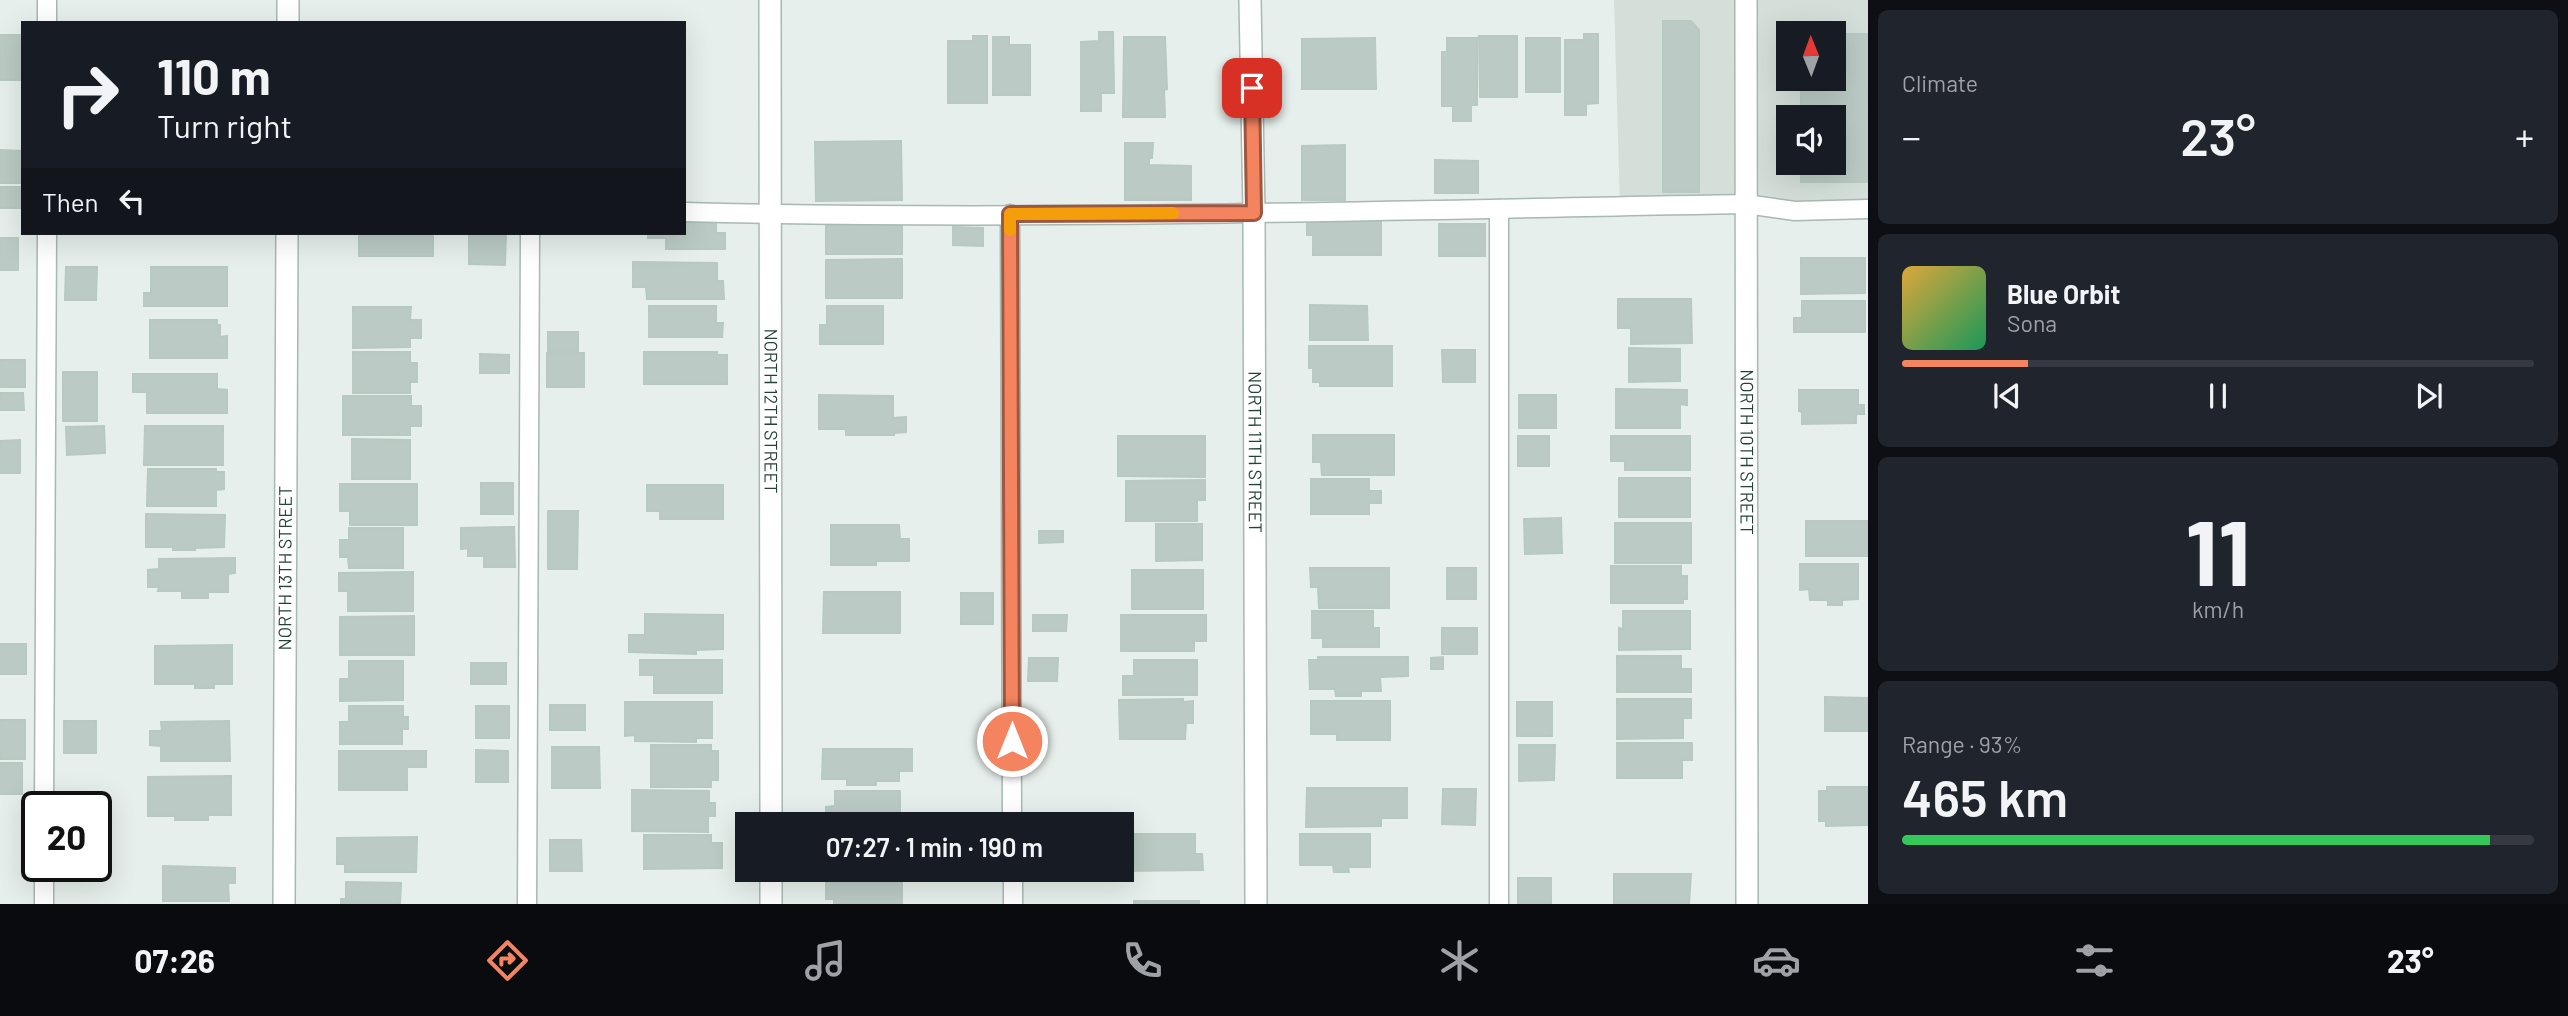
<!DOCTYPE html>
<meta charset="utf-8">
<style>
:root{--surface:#171b24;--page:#20242c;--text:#f1f3f6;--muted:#9ea1a6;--line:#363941;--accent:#f4845f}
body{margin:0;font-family:Barlow,sans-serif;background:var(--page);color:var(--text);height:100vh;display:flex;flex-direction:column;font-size:26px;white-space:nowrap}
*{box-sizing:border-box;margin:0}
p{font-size:23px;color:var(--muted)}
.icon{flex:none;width:38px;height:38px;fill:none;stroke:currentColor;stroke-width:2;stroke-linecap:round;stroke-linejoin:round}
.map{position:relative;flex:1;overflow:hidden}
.panel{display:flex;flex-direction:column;gap:10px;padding:10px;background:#0d0f14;width:700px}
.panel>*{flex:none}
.hud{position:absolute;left:21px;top:21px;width:665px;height:214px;border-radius:0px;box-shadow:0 7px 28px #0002;background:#171b24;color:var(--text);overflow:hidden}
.needle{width:46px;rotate:359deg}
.controls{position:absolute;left:1776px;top:21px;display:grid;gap:14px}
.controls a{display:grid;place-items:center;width:70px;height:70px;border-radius:0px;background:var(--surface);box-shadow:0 7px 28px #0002;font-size:35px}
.speed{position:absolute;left:21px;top:791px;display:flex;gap:14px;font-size:35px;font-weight:700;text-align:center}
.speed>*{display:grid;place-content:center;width:91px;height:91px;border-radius:50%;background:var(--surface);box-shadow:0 7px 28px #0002;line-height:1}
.speed .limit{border:4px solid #111;border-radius:10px;background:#fff;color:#111}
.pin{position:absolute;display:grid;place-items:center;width:60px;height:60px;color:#fff;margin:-30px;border-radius:14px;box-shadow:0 4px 10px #0006}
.me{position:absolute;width:77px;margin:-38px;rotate:0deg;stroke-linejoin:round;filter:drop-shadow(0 0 5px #0008)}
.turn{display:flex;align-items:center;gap:24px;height:147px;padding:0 21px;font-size:32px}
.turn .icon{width:91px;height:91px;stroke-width:2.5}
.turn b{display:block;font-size:49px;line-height:60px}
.then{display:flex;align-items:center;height:66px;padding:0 21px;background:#0003;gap:14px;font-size:26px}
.big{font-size:52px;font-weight:600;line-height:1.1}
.panel .card{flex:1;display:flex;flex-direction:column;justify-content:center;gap:10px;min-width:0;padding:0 24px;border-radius:10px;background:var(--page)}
.panel .dial{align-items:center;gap:0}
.dial b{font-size:91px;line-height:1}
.song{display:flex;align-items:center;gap:21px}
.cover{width:84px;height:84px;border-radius:10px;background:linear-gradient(135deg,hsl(40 70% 55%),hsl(150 70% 35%))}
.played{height:7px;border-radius:4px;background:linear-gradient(90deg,var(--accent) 20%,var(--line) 20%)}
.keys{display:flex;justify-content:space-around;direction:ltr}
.heat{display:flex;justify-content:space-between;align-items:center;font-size:38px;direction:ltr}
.charge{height:10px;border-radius:5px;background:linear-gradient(90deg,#34c759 93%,var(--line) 0)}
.trip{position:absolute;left:735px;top:812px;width:399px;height:70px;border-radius:0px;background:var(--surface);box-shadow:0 7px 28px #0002;font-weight:600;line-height:70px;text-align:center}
.dock{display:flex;height:112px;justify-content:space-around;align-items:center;background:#090b0e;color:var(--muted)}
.dock .icon{width:49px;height:49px}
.dock .selected{color:var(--accent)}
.dock b{font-size:32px;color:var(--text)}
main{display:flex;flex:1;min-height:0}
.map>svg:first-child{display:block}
</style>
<main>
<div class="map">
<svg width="1868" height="904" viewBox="0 0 1868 904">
<rect width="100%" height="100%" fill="#e6efeb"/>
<path fill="#d4dfda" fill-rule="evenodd" d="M1614 0H1868V209L1620 207ZM1788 33H1834V79H1788ZM1788 117H1834V163H1788Z"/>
<g fill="#bbcac4" stroke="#b8c9c2" stroke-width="2">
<polygon points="1663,21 1691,21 1699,30 1699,192 1663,192"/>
<polygon points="1099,32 1113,32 1114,93 1101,93 1101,111 1081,111 1081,42 1099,41"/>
<polygon points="1584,34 1598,34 1598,103 1586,104 1586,115 1565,115 1565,40 1584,40"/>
<polygon points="1834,34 1868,34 1868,182 1801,182 1801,163 1834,163 1834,117 1801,117 1801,79 1834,79"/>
<rect x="0" y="35" width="23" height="45"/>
<polygon points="973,36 987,36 987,103 948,103 948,41 973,41"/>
<polygon points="1479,36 1517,36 1517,97 1480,97"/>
<polygon points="993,37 1009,37 1009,45 1030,45 1030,95 993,95"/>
<polygon points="1124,37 1165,37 1167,89 1164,90 1165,117 1123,117"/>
<polygon points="1375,38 1376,89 1302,89 1302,39"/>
<polygon points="1447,38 1477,38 1477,105 1471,105 1471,121 1453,121 1453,106 1442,106 1442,52 1447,52"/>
<rect x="1526" y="38" width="34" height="54"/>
<polygon points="901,141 902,200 816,201 815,142"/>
<polygon points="1125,143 1153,143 1152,158 1149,158 1149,165 1191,166 1191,200 1125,200"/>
<polygon points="1345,145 1345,200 1302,200 1302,146"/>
<polygon points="0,150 23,151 23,183 0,183"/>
<polygon points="1435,160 1478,161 1478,193 1435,193"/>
<rect x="0" y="187" width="23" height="21"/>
<polygon points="1307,214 1381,214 1381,255 1313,255 1313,235 1307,235"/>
<rect x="826" y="217" width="76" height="37"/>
<polygon points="684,218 716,218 716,233 725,233 725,249 666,249 666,238 648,238 648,233 684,233"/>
<rect x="1439" y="224" width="46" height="32"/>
<polygon points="953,227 983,228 983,246 953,245"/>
<rect x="359" y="233" width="74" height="23"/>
<polygon points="469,233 506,233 505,265 469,264"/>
<rect x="0" y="238" width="18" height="32"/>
<polygon points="1801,258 1865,258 1865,293 1801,294"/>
<polygon points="902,259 902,298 826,298 826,260"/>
<polygon points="633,262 717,263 717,281 723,281 724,299 647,299 646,287 633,287"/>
<polygon points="66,267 97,267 96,300 65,300"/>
<polygon points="151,267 227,267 227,306 144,306 144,293 151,293"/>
<polygon points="1618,299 1691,299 1692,343 1631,344 1631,328 1618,328"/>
<polygon points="1802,301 1865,301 1865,332 1794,332 1794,318 1802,318"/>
<polygon points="1310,305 1367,306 1368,340 1310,340"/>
<polygon points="649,306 716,306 716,323 723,323 722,337 649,337"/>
<polygon points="827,306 883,306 883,344 820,344 820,325 827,325"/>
<polygon points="353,307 411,307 410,320 421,320 421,338 410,338 410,347 353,348"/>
<polygon points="150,320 217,320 217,325 220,325 220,337 227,336 227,358 150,358"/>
<rect x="548" y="332" width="30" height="19"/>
<polygon points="1309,346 1392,346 1392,386 1320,386 1320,382 1313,382 1313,368 1309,368"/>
<polygon points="1629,348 1680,349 1680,381 1629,382"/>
<polygon points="1442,350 1475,350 1475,382 1443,382"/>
<polygon points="353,352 410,352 410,363 417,363 417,382 410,382 410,393 353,393"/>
<polygon points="644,352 717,352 717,355 727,355 727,384 644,384"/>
<rect x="547" y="353" width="37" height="34"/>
<polygon points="480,354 509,355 509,373 480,373"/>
<rect x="0" y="360" width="25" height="27"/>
<rect x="63" y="372" width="34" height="49"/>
<polygon points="133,374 217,374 217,389 227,390 227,413 147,413 147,392 133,392"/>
<polygon points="1616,389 1687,390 1687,405 1680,404 1680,428 1616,428"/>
<polygon points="1799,390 1858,390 1858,405 1864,405 1864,414 1856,414 1856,423 1802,424 1802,412 1799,411"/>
<polygon points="0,393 23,393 24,410 0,410"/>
<polygon points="819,395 893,396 893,418 906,417 906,432 894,433 894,435 846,435 846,429 819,429"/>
<rect x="1519" y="395" width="37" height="33"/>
<polygon points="343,396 411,396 411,406 421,406 421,426 410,426 410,435 343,435"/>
<polygon points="104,426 105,453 67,455 66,427"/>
<polygon points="145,426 223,426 223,465 144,465"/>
<polygon points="1313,435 1394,435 1394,475 1322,475 1321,462 1313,462"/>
<polygon points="1118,436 1205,436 1205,477 1118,476"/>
<rect x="1518" y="436" width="31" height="30"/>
<polygon points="1611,436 1690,436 1690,470 1625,470 1625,461 1611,461"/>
<polygon points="352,439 410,440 410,479 352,479"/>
<polygon points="20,440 20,473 0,473 0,441"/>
<polygon points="148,469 216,469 216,472 224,472 224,489 216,490 216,506 147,506"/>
<rect x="1619" y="478" width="71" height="39"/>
<polygon points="1311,479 1369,479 1369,491 1381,491 1381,503 1369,503 1369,514 1311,514"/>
<polygon points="1205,480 1205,500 1197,500 1197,521 1126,521 1126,481"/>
<rect x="481" y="483" width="32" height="31"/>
<polygon points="340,484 417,484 417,525 350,525 350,511 340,511"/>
<polygon points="647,485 723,485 723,519 660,519 660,511 647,511"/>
<polygon points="548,511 578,511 577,569 548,569"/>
<polygon points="146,514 225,515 224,547 195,548 195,550 173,550 173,547 146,547"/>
<polygon points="1561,518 1562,553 1525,554 1524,519"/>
<rect x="1806" y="521" width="62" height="35"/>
<rect x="1615" y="523" width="76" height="40"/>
<polygon points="1156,524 1202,524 1202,560 1156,561"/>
<polygon points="831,525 899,525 900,539 909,539 909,561 876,561 876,565 831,565"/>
<polygon points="514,527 515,567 484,567 484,556 468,556 468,548 461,549 461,528"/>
<polygon points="349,528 403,528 403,568 349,568 348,557 340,557 340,540 349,540"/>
<polygon points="1039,531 1063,531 1063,542 1039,543"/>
<polygon points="235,558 235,573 228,574 228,592 208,592 208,598 182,598 182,591 158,591 159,587 148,587 148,570 159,569 159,559"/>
<polygon points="1800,564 1858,564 1858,599 1842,600 1842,605 1828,605 1828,600 1810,600 1809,589 1800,590"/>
<polygon points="1611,566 1681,566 1681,576 1687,576 1687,599 1683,599 1683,603 1611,603"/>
<polygon points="1310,568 1389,568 1389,608 1319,608 1318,587 1311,587"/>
<rect x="1447" y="568" width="29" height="31"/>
<rect x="1132" y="570" width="71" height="39"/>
<polygon points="413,572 413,611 348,611 348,591 339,591 339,573"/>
<polygon points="824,592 900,592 900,633 823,633"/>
<rect x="961" y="593" width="32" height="31"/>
<polygon points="1312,611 1373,611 1373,628 1379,628 1379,647 1323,647 1323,638 1312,638"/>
<polygon points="1623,611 1690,611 1690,649 1619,650 1619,628 1623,629"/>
<polygon points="645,614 723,615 723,649 696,650 696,654 629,652 629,635 645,635"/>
<polygon points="1033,615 1067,615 1066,631 1033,631"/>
<polygon points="1121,615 1206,615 1206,641 1194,641 1194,651 1121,651"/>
<polygon points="414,616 414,655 340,655 340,617"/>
<rect x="1442" y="628" width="35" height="26"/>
<rect x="0" y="644" width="26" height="30"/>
<polygon points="232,645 232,684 214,684 214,688 195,688 195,684 155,684 155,646"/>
<polygon points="1617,656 1681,656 1681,669 1691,669 1691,692 1617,692"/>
<polygon points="1318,657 1408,657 1408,676 1380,677 1381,691 1361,691 1361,696 1336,696 1335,689 1310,689 1309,660 1318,660"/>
<polygon points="1443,657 1443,669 1431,669 1431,658"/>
<polygon points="1029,658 1058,658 1057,681 1028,681"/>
<polygon points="640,660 722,660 722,693 654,693 654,675 640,675"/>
<polygon points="1134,660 1197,660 1197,695 1123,695 1123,676 1134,676"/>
<polygon points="349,661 403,661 403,700 340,701 340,679 349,679"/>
<rect x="471" y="663" width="35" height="21"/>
<polygon points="1825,697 1868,698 1868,731 1825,731"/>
<polygon points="1183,699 1183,702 1193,701 1193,723 1186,723 1185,739 1120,739 1119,700"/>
<polygon points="1617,699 1691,699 1691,718 1683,718 1683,738 1617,739"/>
<polygon points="1311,701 1390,701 1390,740 1337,740 1337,734 1311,734"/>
<polygon points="625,702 712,702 712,738 696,738 696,742 635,741 635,735 625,736"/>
<rect x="1517" y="702" width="35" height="34"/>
<rect x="550" y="705" width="35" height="25"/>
<polygon points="349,706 403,706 403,717 408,717 408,729 402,729 402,744 340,744 340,722 349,722"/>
<rect x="476" y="706" width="33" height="32"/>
<rect x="0" y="720" width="25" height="39"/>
<rect x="64" y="721" width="32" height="32"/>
<polygon points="229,721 230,761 161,761 161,746 150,745 150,731 162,731 161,722"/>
<polygon points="1617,743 1692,743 1692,760 1682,760 1682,778 1617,778"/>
<polygon points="651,745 711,745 711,751 718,751 718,780 711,780 711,787 651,787"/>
<polygon points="1519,745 1555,745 1554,780 1519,781"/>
<polygon points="552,747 599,747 600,788 552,788"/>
<polygon points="823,749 912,749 912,771 899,771 899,781 876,781 876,785 847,785 847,779 822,779"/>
<polygon points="476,750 508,751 508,782 476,782"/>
<polygon points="339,751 426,751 426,767 407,767 407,790 339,790"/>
<rect x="0" y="763" width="22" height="31"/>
<polygon points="231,776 231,815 208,815 208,820 175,820 175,816 148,816 148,777"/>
<polygon points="1827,787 1868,787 1868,825 1826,826 1826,821 1819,821 1819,791 1827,791"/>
<polygon points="1307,788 1407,788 1407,818 1381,818 1381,826 1306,827"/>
<polygon points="1443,789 1476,789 1475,825 1442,824"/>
<polygon points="632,790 709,791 709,803 715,803 715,816 708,816 708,832 632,831"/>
<polygon points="835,791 900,791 900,818 886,818 886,824 826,824 826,807 835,806"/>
<rect x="965" y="816" width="30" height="8"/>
<polygon points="1122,834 1195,834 1195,854 1202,854 1203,870 1121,871"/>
<polygon points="1300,834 1370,834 1370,867 1348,867 1349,872 1334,872 1333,865 1300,865"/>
<polygon points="644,835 711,835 711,843 722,843 722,868 644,869"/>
<polygon points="417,837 416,872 345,872 345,864 337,864 337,838"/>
<polygon points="550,840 581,840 582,871 550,871"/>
<polygon points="163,866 235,868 235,883 228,883 229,901 163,901"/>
<rect x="834" y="870" width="68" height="2"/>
<polygon points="1614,874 1691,874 1689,904 1614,904"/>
<polygon points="826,878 902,878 902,904 834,904 834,899 826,899"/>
<rect x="1518" y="878" width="33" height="26"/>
<polygon points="346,882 401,883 400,904 341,904 341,899 346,899"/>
<rect x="1134" y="901" width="65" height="3"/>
</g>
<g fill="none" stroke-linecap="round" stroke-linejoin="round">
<defs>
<g id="lane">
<polyline points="47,23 47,0"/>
<polyline points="1499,209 1499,904"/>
<path d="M684 212C1038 221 1393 210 1746 204L1795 211 1868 209"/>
<polyline points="1010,214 1012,824"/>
<polyline points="44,807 47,233"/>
<polyline points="1013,870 1013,904"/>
<polyline points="44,904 44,866"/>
<polyline points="527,904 530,233"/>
</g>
<g id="street">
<path id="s1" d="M770 0 771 824"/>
<path id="s2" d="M1250 0 1254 213 1256 904"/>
<path id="s3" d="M1746 0 1747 904"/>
<polyline points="288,23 288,0"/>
<polyline points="771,870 771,904"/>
<path id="s4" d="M284 904 287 233"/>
</g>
</defs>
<use href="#lane" stroke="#a8b8b2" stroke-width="21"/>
<use href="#street" stroke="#a8b8b2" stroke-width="24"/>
<use href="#lane" stroke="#fff" stroke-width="18"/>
<use href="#street" stroke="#fff" stroke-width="21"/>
</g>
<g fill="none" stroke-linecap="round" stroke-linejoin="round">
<defs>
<polyline id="route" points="1012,741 1010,214 1254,213 1252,88"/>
</defs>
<use href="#route" stroke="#9f563e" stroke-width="18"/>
<use href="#route" stroke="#f4845f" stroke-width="12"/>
<polyline stroke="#f59e0b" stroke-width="12" points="1010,230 1010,214 1173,213"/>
</g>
<g text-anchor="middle" stroke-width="5" stroke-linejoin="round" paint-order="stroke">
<g font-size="18" fill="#24423a" stroke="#f7fbf9">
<text dy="6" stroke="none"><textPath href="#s1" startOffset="411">NORTH 12TH STREET</textPath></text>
<text dy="6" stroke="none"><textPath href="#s2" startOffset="452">NORTH 11TH STREET</textPath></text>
<text dy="6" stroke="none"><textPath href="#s3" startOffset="452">NORTH 10TH STREET</textPath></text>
<text dy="6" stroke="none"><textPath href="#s4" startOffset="336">NORTH 13TH STREET</textPath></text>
</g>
</g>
</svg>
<div class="controls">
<a><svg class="needle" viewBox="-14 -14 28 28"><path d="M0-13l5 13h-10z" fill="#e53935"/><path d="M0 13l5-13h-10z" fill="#9ea1a6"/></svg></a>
<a><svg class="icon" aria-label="sound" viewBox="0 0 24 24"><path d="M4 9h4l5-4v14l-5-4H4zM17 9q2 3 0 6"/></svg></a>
</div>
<div class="speed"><div class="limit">20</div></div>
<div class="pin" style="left:1252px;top:88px;background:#d93025"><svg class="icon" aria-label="arrive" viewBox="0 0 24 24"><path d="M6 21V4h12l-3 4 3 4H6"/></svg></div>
<svg class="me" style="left:1012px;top:741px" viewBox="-20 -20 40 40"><circle r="17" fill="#f4845f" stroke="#fff" stroke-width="3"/><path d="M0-11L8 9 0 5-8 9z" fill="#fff"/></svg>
<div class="trip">07:27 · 1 min · 190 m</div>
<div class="hud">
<div class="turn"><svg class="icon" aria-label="right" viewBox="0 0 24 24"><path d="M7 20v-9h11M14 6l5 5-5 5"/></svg><div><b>110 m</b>Turn right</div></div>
<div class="then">Then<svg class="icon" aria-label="left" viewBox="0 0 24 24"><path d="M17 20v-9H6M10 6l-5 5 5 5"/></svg></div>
</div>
</div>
<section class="panel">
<div class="card"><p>Climate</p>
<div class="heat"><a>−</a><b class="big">23°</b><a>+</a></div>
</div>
<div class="card">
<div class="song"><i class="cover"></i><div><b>Blue Orbit</b><p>Sona</p></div></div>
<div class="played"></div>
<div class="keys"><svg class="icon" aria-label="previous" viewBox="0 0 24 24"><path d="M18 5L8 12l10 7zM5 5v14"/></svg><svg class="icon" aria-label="pause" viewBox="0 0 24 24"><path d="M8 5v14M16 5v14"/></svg><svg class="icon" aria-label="next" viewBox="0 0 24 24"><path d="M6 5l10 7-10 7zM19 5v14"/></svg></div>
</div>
<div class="card dial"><b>11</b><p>km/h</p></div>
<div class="card"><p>Range · 93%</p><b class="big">465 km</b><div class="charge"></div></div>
</section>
</main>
<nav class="dock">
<b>07:26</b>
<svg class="icon selected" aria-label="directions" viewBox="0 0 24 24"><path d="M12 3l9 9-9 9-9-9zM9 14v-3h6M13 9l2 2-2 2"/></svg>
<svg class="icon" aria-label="music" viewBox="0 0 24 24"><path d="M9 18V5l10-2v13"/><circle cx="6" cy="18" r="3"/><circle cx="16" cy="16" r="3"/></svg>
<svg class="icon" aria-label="phone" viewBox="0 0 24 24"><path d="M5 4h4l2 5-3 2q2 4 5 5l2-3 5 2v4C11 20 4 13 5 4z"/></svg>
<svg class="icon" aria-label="climate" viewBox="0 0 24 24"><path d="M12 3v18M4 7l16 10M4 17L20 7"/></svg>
<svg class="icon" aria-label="car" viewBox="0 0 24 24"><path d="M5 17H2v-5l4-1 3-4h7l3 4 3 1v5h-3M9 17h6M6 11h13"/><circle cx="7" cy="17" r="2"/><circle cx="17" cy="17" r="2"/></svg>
<svg class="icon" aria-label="filters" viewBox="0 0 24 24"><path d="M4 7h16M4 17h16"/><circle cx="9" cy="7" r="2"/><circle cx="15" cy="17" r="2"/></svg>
<b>23°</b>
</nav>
